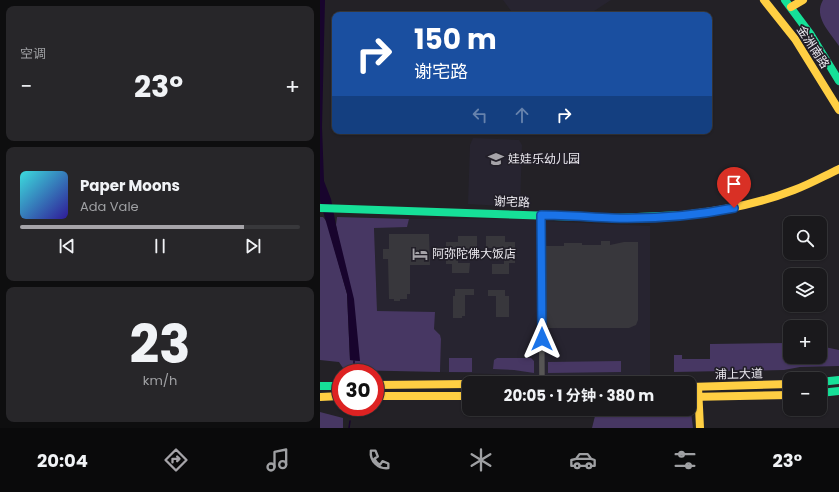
<!DOCTYPE html>
<html lang="zh">
<meta charset="utf-8">
<style>
:root{--surface:#1a191c;--page:#272629;--text:#f1f3f6;--muted:#9fa0a3;--line:#38383b;--accent:#a6a4a9}
body{margin:0;font-family:Poppins,"Noto Sans SC",sans-serif;background:var(--page);color:var(--text);height:100vh;display:flex;flex-direction:column;font-size:15px;white-space:nowrap}
*{box-sizing:border-box;margin:0}
p{font-size:13px;color:var(--muted)}
.icon{flex:none;width:22px;height:22px;fill:none;stroke:currentColor;stroke-width:2;stroke-linecap:round;stroke-linejoin:round}
.map{position:relative;flex:1;overflow:hidden}
.panel{display:flex;flex-direction:column;gap:6px;padding:6px;background:#0e0e0f;width:320px}
.panel>*{flex:none}
.guide{position:absolute;left:12px;top:12px;width:380px;height:122px;border-radius:8px;box-shadow:0 1px 3px #0004,0 0 0 1px var(--line);background:#1a4fa0;color:#fff;overflow:hidden}
.fabs{position:absolute;left:463px;top:216px;display:grid;gap:8px}
.fabs a{display:grid;place-items:center;width:44px;height:44px;border-radius:8px;background:var(--surface);box-shadow:0 1px 3px #0004,0 0 0 1px var(--line);font-size:20px}
.speed{position:absolute;left:12px;top:364px;display:flex;gap:8px;font-size:20px;font-weight:700;text-align:center}
.speed>*{display:grid;place-content:center;width:52px;height:52px;border-radius:50%;background:var(--surface);box-shadow:0 1px 3px #0004,0 0 0 1px var(--line);line-height:1}
.speed .limit{border:6px solid #d22;background:#fff;color:#111}
.pin{position:absolute;display:grid;place-items:center;width:34px;height:34px;color:#fff;margin:-41px -17px;border-radius:50% 50% 50% 0;rotate:-45deg;box-shadow:0 0 4px #0007}
.pin .icon{rotate:45deg}
.me{position:absolute;width:44px;margin:-22px;rotate:0deg;stroke-linejoin:round;filter:drop-shadow(0 0 3px #0008)}
.turn{display:flex;align-items:center;gap:14px;height:84px;padding:0 16px;font-size:18px}
.turn .icon{width:52px;height:52px;stroke-width:2.5}
.turn b{display:block;font-size:28px;line-height:34px}
.lanes{display:flex;align-items:center;height:38px;padding:0 16px;background:#0003;justify-content:center;gap:20px;direction:ltr}
.lanes .off{opacity:.35}
.big{font-size:30px;font-weight:700;line-height:1.1}
.panel .card{flex:1;display:flex;flex-direction:column;justify-content:center;gap:6px;min-width:0;padding:0 14px;border-radius:8px;background:var(--page)}
.panel .dial{align-items:center;gap:0}
.dial b{font-size:52px;line-height:1}
.song{display:flex;align-items:center;gap:12px}
.cover{width:48px;height:48px;border-radius:6px;background:linear-gradient(135deg,hsl(180 70% 55%),hsl(250 70% 35%))}
.played{height:4px;border-radius:2px;background:linear-gradient(90deg,var(--accent) 80%,var(--line) 80%)}
.keys{display:flex;justify-content:space-around;direction:ltr}
.heat{display:flex;justify-content:space-between;align-items:center;font-size:22px;direction:ltr}
.trip{position:absolute;left:142px;top:376px;width:234px;height:40px;border-radius:8px;background:var(--surface);box-shadow:0 1px 3px #0004,0 0 0 1px var(--line);font-weight:700;line-height:40px;text-align:center}
.tabs{display:flex;height:64px;justify-content:space-around;align-items:center;background:#0a0a0b;color:var(--muted)}
.tabs .icon{width:28px;height:28px}
.tabs .on{color:var(--accent)}
.tabs b{font-size:18px;color:var(--text)}
main{display:flex;flex:1;min-height:0}
.map>svg:first-child{display:block}
</style>
<main>
<section class="panel">
<div class="card"><p>空调</p>
<div class="heat"><a>−</a><b class="big">23°</b><a>+</a></div>
</div>
<div class="card">
<div class="song"><i class="cover"></i><div><b>Paper Moons</b><p>Ada Vale</p></div></div>
<div class="played"></div>
<div class="keys"><svg class="icon" aria-label="previous" viewBox="0 0 24 24"><path d="M18 5L8 12l10 7zM5 5v14"/></svg><svg class="icon" aria-label="pause" viewBox="0 0 24 24"><path d="M8 5v14M16 5v14"/></svg><svg class="icon" aria-label="next" viewBox="0 0 24 24"><path d="M6 5l10 7-10 7zM19 5v14"/></svg></div>
</div>
<div class="card dial"><b>23</b><p>km/h</p></div>
</section>
<div class="map">
<svg width="519" height="428" viewBox="0 0 519 428">
<rect width="100%" height="100%" fill="#232126"/>
<g fill="#272430">
<polygon points="183,0 291,0 268,15 194,15"/>
<polygon points="153,138 199,140 202,145 200,207 148,204 150,145"/>
<polygon points="89,219 219,219 219,376 120,372 121,339 118,333 114,329 57,311 54,227 87,227"/>
<polygon points="223,221 330,226 330,380 224,380"/>
</g>
<g fill="#473763">
<path d="M503 0H519V46C510 32 493 17 503 0Z"/>
<polygon points="0,217 3,217 7,222 27,294 30,360 39,361 16,225 17,217 89,219 87,227 54,228 57,311 115,312 114,329 120,335 121,339 120,372 27,370 23,368 19,362 0,360"/>
<polygon points="470,343 470,357 500,357 500,346 519,350 519,366 480,367 464,370 354,372 354,355 362,355 362,359 390,359 390,344"/>
<rect x="129" y="358" width="23" height="14"/>
<polygon points="177,358 211,358 214,361 214,373 194,370 173,369 174,360"/>
<polygon points="301,361 301,372 228,373 228,362"/>
<polygon points="0,412 23,418 23,428 0,428"/>
<polygon points="276,412 371,412 373,428 272,428"/>
</g>
<polygon fill="#18042d" points="0,0 5,0 2,127 4,181 11,199 16,225 34,299 40,361 30,360 27,294 0,201"/>
<g fill="none" stroke-linecap="round" stroke-linejoin="round">
<g stroke="#18042d" stroke-width="1.5">
<polyline points="34,367 34,361"/>
<polyline points="29,428 30,421"/>
</g>
</g>
<g fill="#38373c">
<polygon points="69,234 109,234 110,265 90,265 90,294 87,294 87,299 80,299 80,301 74,301 74,299 69,299 68,259 63,259 63,249 69,249"/>
<polygon points="138,236 157,236 157,248 150,248 150,250 138,250 138,263 150,263 149,273 132,273 132,264 126,264 126,242 138,242"/>
<polygon points="166,236 185,236 185,242 195,242 195,263 189,263 189,274 172,274 172,264 184,264 184,250 172,250 172,248 166,248"/>
<polygon points="281,241 290,241 290,245 304,242 318,242 318,320 316,325 309,328 226,328 226,246 244,246 244,243 262,243 262,245 281,245"/>
<polygon points="135,289 154,289 154,295 145,295 145,316 142,316 142,318 133,318 133,296 135,296"/>
<polygon points="168,290 185,290 185,296 189,296 189,317 176,317 176,296 168,296"/>
</g>
<g fill="none" stroke-linecap="round" stroke-linejoin="round">
<polyline stroke="#575655" stroke-width="5.5" points="221,215 222,383"/>
<g stroke="#16e098" stroke-width="8">
<polyline points="465,0 491,35 519,81"/>
<polyline points="0,208 294,218 363,215"/>
<polyline points="500,382 519,380"/>
<polyline points="0,386 21,386"/>
<polyline points="500,393 519,391"/>
</g>
<g stroke="#ffcf43" stroke-width="8">
<polyline points="444,0 475,39 519,110"/>
<polyline points="471,7 483,0"/>
<path d="M363 215C401 211 438 204 474 190 490 184 504 176 519 169"/>
<polyline points="55,385 149,384"/>
<polyline points="369,387 470,384"/>
<polyline points="378,387 380,428"/>
<polyline points="55,396 149,396"/>
<polyline points="0,397 21,396"/>
<polyline points="369,397 470,395"/>
</g>
</g>
<g fill="none" stroke-linecap="round" stroke-linejoin="round">
<defs>
<path id="route" d="M222 339 221 215C245 215 268 217 292 218 332 219 374 216 414 208"/>
</defs>
<use href="#route" stroke="#114b97" stroke-width="10"/>
<use href="#route" stroke="#1a73e8" stroke-width="7"/>
</g>
<defs>
<symbol id="school-bare" viewBox="-9 -9 18 18"><path d="M0-5L7-2L0 1L-7-2ZM-4 1L0 2.5L4 1V4Q0 6-4 4Z" fill="#a6a4a9" stroke="#221f28" stroke-width="2.5" paint-order="stroke"/></symbol>
<symbol id="hotel-bare" viewBox="-9 -9 18 18"><path d="M-6-4.5h1.5V1H6V5H4.5V3h-9V5H-6ZM-4 0a1.8 1.8 0 1 1 3.6 0ZM.5 0V-2.5h3Q6-2.5 6 0Z" fill="#a6a4a9" stroke="#221f28" stroke-width="2.5" paint-order="stroke"/></symbol>
</defs>
<g fill-rule="evenodd">
<use href="#school-bare" x="165" y="148" width="22" height="22"/>
<use href="#hotel-bare" x="89" y="243" width="22" height="22"/>
</g>
<g text-anchor="middle" stroke-width="3.5" stroke-linejoin="round" paint-order="stroke">
<g font-size="12" fill="#eceaf0" stroke="#221f28">
<text transform="translate(493 47) rotate(57)" y="4">金洲南路</text>
<text transform="translate(192 202) rotate(2)" y="4">谢宅路</text>
<text transform="translate(419 374) rotate(-1)" y="4">浦上大道</text>
</g>
<g font-size="12" fill="#eceaf0" stroke="#221f28" text-anchor="start">
<text x="188" y="163">娃娃乐幼儿园</text>
<text x="112" y="258">阿弥陀佛大饭店</text>
</g>
</g>
</svg>
<div class="fabs">
<a><svg class="icon" aria-label="search" viewBox="0 0 24 24"><circle cx="10" cy="10" r="6"/><path d="M15 15l6 6"/></svg></a>
<a><svg class="icon" aria-label="layers" viewBox="0 0 24 24"><path d="M12 4l9 5-9 5-9-5zM3 14l9 5 9-5"/></svg></a>
<a>+</a>
<a>−</a>
</div>
<div class="speed"><div class="limit">30</div></div>
<div class="pin" style="left:414px;top:208px;background:#d93025"><svg class="icon" aria-label="arrive" viewBox="0 0 24 24"><path d="M6 21V4h12l-3 4 3 4H6"/></svg></div>
<svg class="me" style="left:222px;top:339px" viewBox="-20 -20 40 40"><path d="M0-17L14 15 0 8-14 15z" fill="#1a73e8" stroke="#fff" stroke-width="4"/></svg>
<div class="trip">20:05 · 1 分钟 · 380 m</div>
<div class="guide">
<div class="turn"><svg class="icon" aria-label="right" viewBox="0 0 24 24"><path d="M7 20v-9h11M14 6l5 5-5 5"/></svg><div><b>150 m</b>谢宅路</div></div>
<div class="lanes"><svg class="icon off" aria-label="left" viewBox="0 0 24 24"><path d="M17 20v-9H6M10 6l-5 5 5 5"/></svg><svg class="icon off" aria-label="ahead" viewBox="0 0 24 24"><path d="M12 20V5M6 11l6-6 6 6"/></svg><svg class="icon" aria-label="right" viewBox="0 0 24 24"><path d="M7 20v-9h11M14 6l5 5-5 5"/></svg></div>
</div>
</div>
</main>
<nav class="tabs">
<b>20:04</b>
<svg class="icon on" aria-label="directions" viewBox="0 0 24 24"><path d="M12 3l9 9-9 9-9-9zM9 14v-3h6M13 9l2 2-2 2"/></svg>
<svg class="icon" aria-label="music" viewBox="0 0 24 24"><path d="M9 18V5l10-2v13"/><circle cx="6" cy="18" r="3"/><circle cx="16" cy="16" r="3"/></svg>
<svg class="icon" aria-label="phone" viewBox="0 0 24 24"><path d="M5 4h4l2 5-3 2q2 4 5 5l2-3 5 2v4C11 20 4 13 5 4z"/></svg>
<svg class="icon" aria-label="climate" viewBox="0 0 24 24"><path d="M12 3v18M4 7l16 10M4 17L20 7"/></svg>
<svg class="icon" aria-label="car" viewBox="0 0 24 24"><path d="M5 17H2v-5l4-1 3-4h7l3 4 3 1v5h-3M9 17h6M6 11h13"/><circle cx="7" cy="17" r="2"/><circle cx="17" cy="17" r="2"/></svg>
<svg class="icon" aria-label="filters" viewBox="0 0 24 24"><path d="M4 7h16M4 17h16"/><circle cx="9" cy="7" r="2"/><circle cx="15" cy="17" r="2"/></svg>
<b>23°</b>
</nav>
